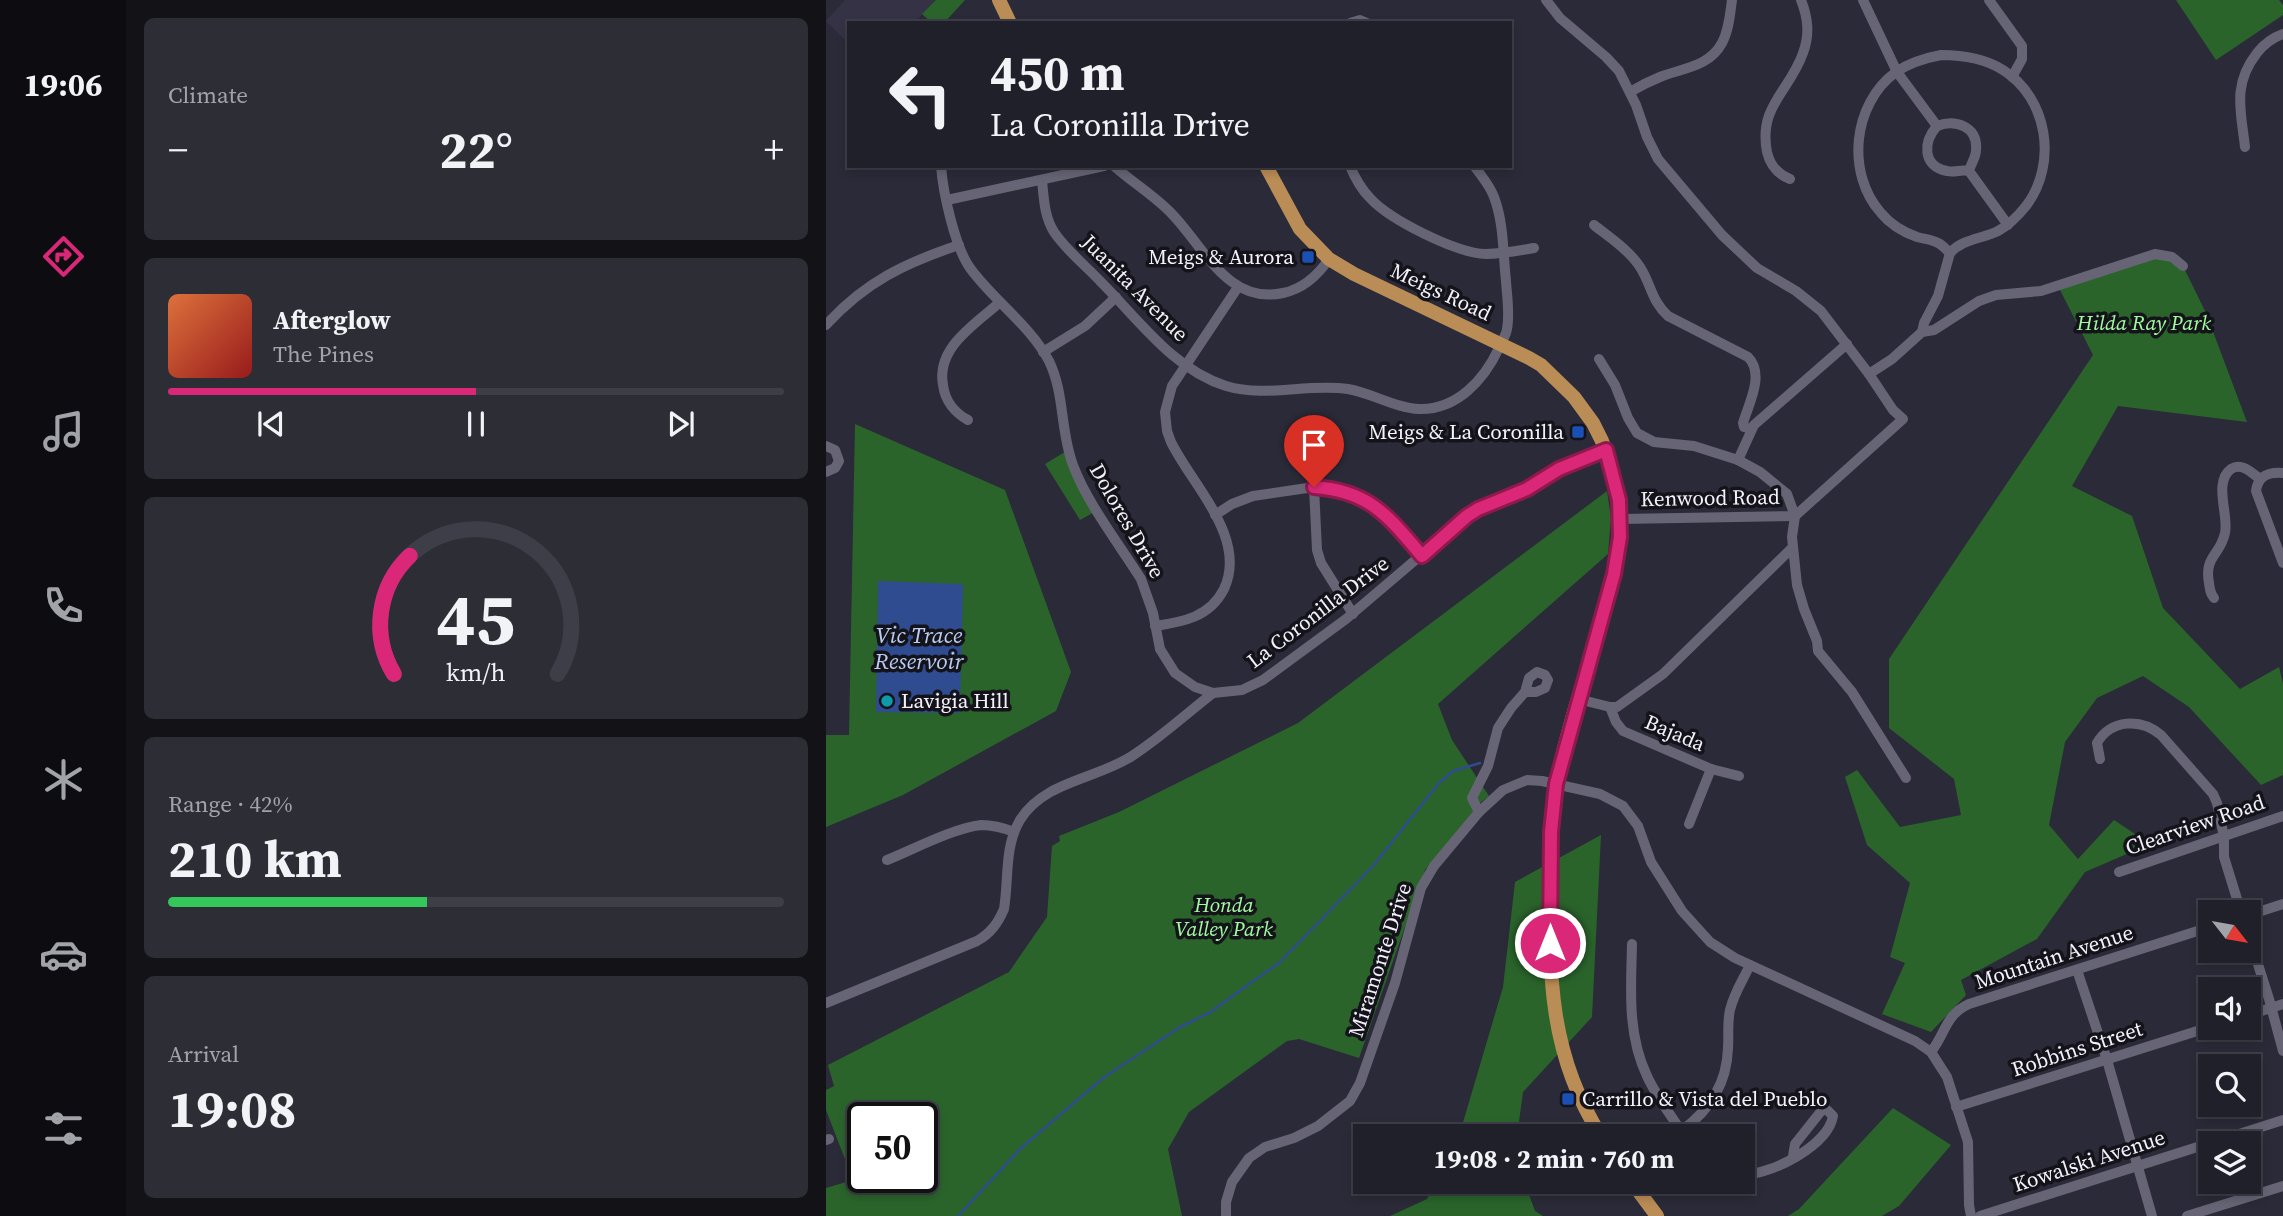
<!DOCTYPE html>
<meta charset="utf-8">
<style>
:root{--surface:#20202a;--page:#2d2d36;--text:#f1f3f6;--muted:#a2a3a8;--line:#3d3e47;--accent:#db2777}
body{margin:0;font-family:"Source Serif 4",serif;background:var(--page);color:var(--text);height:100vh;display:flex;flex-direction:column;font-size:26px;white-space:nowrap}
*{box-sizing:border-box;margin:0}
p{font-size:23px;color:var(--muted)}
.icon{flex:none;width:38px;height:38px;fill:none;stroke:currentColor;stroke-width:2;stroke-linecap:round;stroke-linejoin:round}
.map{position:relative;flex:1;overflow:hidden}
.sheet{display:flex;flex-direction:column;gap:18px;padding:18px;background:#121217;width:700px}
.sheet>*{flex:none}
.guide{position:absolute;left:21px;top:21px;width:665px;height:147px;border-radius:0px;box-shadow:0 4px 10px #0003,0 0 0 2px var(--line);background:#20202a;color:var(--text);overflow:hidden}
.needle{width:46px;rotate:121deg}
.tools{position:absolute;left:1372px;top:900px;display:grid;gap:14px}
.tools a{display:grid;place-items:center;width:63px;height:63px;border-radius:0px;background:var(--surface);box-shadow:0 4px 10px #0003,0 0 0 2px var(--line);font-size:35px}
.speed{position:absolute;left:21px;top:1102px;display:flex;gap:14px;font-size:35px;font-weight:700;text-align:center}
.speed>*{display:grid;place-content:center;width:91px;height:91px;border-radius:50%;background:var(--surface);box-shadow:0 4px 10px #0003,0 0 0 2px var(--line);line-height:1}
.speed .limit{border:4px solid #111;border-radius:10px;background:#fff;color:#111}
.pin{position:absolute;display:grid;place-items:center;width:60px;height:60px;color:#fff;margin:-72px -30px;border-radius:50% 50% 50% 0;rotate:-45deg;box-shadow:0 0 7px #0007}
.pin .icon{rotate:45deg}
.me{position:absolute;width:77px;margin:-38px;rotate:0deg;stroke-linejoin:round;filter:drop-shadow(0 0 5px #0008)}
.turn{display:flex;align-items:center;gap:24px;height:147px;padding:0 28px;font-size:32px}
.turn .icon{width:91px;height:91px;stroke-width:2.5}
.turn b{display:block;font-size:49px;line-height:60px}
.big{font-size:52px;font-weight:700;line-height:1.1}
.sheet .widget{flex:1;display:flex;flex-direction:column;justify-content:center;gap:10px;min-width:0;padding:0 24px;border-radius:10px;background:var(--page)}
.sheet .dial{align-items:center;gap:0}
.dial svg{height:182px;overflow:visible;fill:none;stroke:var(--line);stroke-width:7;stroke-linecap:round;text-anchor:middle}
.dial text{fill:var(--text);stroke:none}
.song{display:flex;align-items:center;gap:21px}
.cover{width:84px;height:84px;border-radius:10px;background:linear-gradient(135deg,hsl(20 70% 55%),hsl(0 70% 35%))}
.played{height:7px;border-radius:4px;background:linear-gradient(90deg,var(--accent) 50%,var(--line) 50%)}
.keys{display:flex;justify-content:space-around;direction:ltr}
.heat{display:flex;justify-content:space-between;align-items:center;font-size:38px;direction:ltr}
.charge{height:10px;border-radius:5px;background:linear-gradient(90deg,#34c759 42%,var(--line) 0)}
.trip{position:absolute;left:527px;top:1124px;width:402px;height:70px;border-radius:0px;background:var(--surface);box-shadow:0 4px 10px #0003,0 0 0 2px var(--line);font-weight:700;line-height:70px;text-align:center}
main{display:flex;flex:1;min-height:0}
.tab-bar{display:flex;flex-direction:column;width:126px;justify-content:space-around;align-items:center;background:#0d0d11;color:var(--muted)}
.tab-bar .icon{width:49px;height:49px}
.tab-bar .current{color:var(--accent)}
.tab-bar b{font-size:32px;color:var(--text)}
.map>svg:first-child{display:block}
</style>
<main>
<nav class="tab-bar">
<b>19:06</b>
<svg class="icon current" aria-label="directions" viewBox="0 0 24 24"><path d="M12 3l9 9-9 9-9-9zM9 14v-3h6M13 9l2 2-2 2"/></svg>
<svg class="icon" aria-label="music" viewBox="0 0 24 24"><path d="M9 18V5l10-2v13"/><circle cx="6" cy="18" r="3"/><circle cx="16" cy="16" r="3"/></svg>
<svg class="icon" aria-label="phone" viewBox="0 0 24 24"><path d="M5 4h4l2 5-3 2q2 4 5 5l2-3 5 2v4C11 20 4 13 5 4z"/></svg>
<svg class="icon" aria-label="climate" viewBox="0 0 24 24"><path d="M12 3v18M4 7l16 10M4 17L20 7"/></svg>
<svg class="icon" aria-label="car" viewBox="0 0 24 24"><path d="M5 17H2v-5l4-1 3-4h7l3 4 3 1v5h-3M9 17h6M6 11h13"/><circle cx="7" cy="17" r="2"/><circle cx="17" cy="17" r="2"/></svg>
<svg class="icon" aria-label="filters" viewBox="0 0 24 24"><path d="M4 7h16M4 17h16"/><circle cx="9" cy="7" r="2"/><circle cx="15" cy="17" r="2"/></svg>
</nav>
<section class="sheet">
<div class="widget"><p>Climate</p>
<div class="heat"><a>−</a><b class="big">22°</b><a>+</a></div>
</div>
<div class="widget">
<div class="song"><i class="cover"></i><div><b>Afterglow</b><p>The Pines</p></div></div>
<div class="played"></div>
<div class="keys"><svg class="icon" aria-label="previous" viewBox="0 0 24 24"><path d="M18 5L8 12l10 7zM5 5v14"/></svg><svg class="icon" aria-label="pause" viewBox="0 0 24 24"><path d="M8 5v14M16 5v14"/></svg><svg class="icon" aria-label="next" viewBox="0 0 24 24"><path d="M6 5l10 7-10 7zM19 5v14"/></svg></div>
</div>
<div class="widget dial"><svg viewBox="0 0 100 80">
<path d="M14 69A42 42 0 1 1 86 69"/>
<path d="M14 69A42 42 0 0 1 21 17" stroke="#db2777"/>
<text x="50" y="56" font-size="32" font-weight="700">45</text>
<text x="50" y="72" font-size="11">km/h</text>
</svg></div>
<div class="widget"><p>Range · 42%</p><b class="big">210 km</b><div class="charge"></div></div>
<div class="widget"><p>Arrival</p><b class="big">19:08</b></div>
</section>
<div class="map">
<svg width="1457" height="1216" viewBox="0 0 1457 1216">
<rect width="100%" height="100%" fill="#2b2a38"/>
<polygon fill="#353246" points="19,0 110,0 88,23 23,23 23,44 0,21"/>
<g fill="#2a642b" fill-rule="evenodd">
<polygon points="110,0 139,0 118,23 106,23 96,14"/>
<polygon points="1350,0 1453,0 1457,5 1457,15 1390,60"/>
<polygon points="1325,255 1357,266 1380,313 1421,422 1292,406 1246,486 1306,516 1337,608 1414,689 1453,667 1457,684 1457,775 1435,785 1363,707 1317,676 1271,698 1239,742 1223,825 1252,859 1288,820 1324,844 1259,872 1211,939 1135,980 1140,995 1105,1032 1056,1014 1079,963 1064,957 1084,883 1041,845 1019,777 1031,770 1074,827 1135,815 1128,779 1063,728 1063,659 1267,355 1232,286"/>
<polygon points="29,424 179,490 245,672 230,711 77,795 0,827 0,735 23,735"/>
<polygon points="242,450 272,510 254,520 219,464"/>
<path d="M781 491 785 518 782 554 612 704 626 740 663 796 654 803 599 870 533 1058 473 1039 461 1041 363 1112 342 1149 356 1216H0V1188L27 1180 0 1110V1090L8 1086 2 1065 183 972 221 917 226 846 234 841 233 836 293 812 472 723ZM37 1118H96V1178H37Z"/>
<polygon points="775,835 766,1017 697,1092 691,1136 633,1136 677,987 689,882"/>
<polygon points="1067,1108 1125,1145 1073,1206 1056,1216 962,1216 973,1209"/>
<polygon points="611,1181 698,1181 709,1211 717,1216 564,1216 601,1199"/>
</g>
<polygon fill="#2f4c91" points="52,581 137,584 134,713 50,712"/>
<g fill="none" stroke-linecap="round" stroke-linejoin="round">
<polyline stroke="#2f4c91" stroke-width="2.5" points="132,1216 194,1149 277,1078 354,1027 383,1013 454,962 547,866 612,784 627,771 654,763"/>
<g stroke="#676575" stroke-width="10">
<polyline points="720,0 734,18 780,57 793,71 810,105 821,137 832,159 896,235 931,268 970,291 995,311 1043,374 1067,410 1077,419 969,516 795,519"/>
<path d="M1037 0 1071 72 1111 126C1129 119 1152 126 1150 150 1150 158 1145 163 1143 171L1182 225"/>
<polyline points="1163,0 1196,46 1196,59 1186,77"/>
<polyline points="524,23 534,20 541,23"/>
<path d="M1115 55C1137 55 1158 58 1177 70 1222 98 1232 164 1200 206 1192 216 1183 225 1172 231 1156 239 1136 239 1124 253 1120 250 1117 245 1112 243 1105 239 1098 239 1091 237 1077 232 1064 224 1055 213 1020 174 1026 104 1070 72 1083 63 1099 58 1115 55Z"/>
<path d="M804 92C814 86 824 81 834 77 857 68 883 67 896 43 903 30 904 14 906 0"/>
<path d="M1111 126C1097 142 1096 166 1121 171 1129 173 1135 169 1143 171"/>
<path d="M1419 147C1415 111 1406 85 1431 53 1438 44 1446 38 1457 34"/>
<path d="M115 166C117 193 129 247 144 268 168 301 204 325 223 361 239 394 234 431 247 465 261 503 293 544 315 579L327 613 334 649 349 673 369 687 387 693 416 690 437 680 520 619 641 516 665 503 701 489 734 469 780 450"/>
<path d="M288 166C307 183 329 196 346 214 378 247 402 305 457 293 477 289 492 275 503 259"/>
<path d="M524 166C529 178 535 189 544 198 564 220 630 253 660 254 676 254 692 251 708 248"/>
<path d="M964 179C951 174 944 165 941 152 932 106 964 91 977 53 984 34 982 18 975 0"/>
<path d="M216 181C218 198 218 216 228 232 240 250 260 266 275 282 312 319 348 370 400 386 440 398 481 383 522 389 546 393 569 408 593 409 631 410 658 380 673 348 675 342 680 336 681 329 684 314 681 297 680 281 677 254 678 223 668 197 664 186 656 176 648 166"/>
<polyline points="121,200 278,166"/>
<path d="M768 225C783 237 803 250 814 267 825 284 826 302 842 316L922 357C939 374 923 403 917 423L918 427 925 429"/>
<path d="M0 325C39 282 79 263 133 245"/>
<polyline points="1096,332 1098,323 1112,296 1124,253"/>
<polyline points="217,352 259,326 290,297"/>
<polyline points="773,359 789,385 802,418 811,433 828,442 868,446 912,460 934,472 961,494 969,516 966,537 971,585 978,609 991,641 992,651 1026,692 1080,778"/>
<polyline points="1043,374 1066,359 1096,332 1108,330 1153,301 1170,295 1215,291 1329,254 1346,257 1357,266"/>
<path d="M142 420C129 413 119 401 117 385 110 347 150 324 174 302"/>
<polyline points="0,446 9,450 13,461 9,468 0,472"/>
<polyline points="912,460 928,425 1021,344"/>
<path d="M1457 473C1443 472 1432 475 1430 491L1457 563"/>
<polyline points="488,487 491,550 495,563 527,614"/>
<polyline points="389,515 406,504 427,496 488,487 514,490 535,497 555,510 596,556"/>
<path d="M1388 598C1384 593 1384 590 1383 583 1378 556 1394 556 1399 533 1403 515 1387 482 1405 469 1416 462 1426 473 1434 479"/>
<path d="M329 626C357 622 384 617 398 589 422 538 366 485 345 442L341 431 339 412 346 386 412 287"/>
<polyline points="752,699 784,707"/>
<polyline points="784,707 791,707 837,674 967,547"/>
<polyline points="784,707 790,722 797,731 885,769 913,776"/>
<path d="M1274 759 1271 743C1285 719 1315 718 1335 735L1387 794 1391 803 1398 837V857L1415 912"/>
<polyline points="653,812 646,798 662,766 672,728 685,708 699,692 710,692 719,688 722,680 719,675 711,672 703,678 699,692"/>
<polyline points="863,824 885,769"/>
<path d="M61 860C88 849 128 828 155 825 166 825 178 828 188 832"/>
<polyline points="1293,872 1457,816"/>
<polyline points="1423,915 1457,904"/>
<polyline points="1423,936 1443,999 1457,1051"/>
<path d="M806 944C805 989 801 1034 821 1076 831 1098 846 1116 858 1136"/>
<polyline points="1251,970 1281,1060 1326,1216"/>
<path d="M0 1003 151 941C165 933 172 923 178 909 183 879 178 847 194 820 218 781 271 779 306 756 334 738 360 714 387 693"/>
<polyline points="1423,1015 1457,1004"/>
<path d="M1105 1052C1120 1033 1119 1015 1143 1004L1384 927"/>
<polyline points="1130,1107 1384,1027"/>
<path d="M855 1131C883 1111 901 1083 902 1048 903 1035 901 1023 904 1010 908 993 917 980 924 965"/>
<polyline points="0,1140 3,1139"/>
<polyline points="1385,1143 1457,1120"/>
<path d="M917 1175C946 1174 1002 1146 1007 1116L1001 1110H996L969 1144 967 1156"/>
<polyline points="400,1216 400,1202 406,1182 423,1158 439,1147 468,1138 492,1126 524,1101 534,1083 569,983 595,888 608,866 653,812 677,790 701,780 716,781 774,794 797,806 812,826 825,862 856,911 884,942 909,958 1089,1041 1105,1052 1121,1077 1142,1142 1143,1205 1145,1216"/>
<polyline points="1154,1216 1384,1143"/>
<polyline points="1361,1216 1457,1186"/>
</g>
<g stroke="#bb8d56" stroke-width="14">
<polyline points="173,0 184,23"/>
<path d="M440 166 474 229 503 259 528 274 703 358 715 365 748 397 767 423 776 441 787 472 795 519 792 556C775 632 746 706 730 782 723 815 725 850 724 884 723 975 723 1055 775 1136"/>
<polyline points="805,1181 831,1216"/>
</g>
</g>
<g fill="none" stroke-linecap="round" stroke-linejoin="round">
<defs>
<path id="route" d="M488 487C544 491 562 516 596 556L641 516 652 509 701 489 733 469 780 450 793 500 794 537 788 574 730 784 725 832 724 943"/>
</defs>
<use href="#route" stroke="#8e194d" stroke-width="18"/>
<use href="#route" stroke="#db2777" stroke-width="12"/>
</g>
<g fill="#1a4fb4" stroke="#14131a" stroke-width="2.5">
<rect x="475" y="250" width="14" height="14" rx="3.5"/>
<rect x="745" y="425" width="14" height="14" rx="3.5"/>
<rect x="735" y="1092" width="14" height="14" rx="3.5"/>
</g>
<circle fill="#0f9aa8" stroke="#14131a" stroke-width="2.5" cx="61" cy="701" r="7"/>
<g text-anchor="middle" stroke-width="7" stroke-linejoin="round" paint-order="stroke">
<g font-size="21" fill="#f3f2fc" stroke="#14131a" text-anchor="end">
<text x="468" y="264">Meigs &amp; Aurora</text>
<text x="738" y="439">Meigs &amp; La Coronilla</text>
<text x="75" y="708" text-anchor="start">Lavigia Hill</text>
<text x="756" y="1106" text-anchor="start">Carrillo &amp; Vista del Pueblo</text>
</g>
<g font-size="21" fill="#f3f2fc" stroke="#14131a">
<text transform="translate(309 288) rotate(45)" y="7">Juanita Avenue</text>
<text transform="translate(615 292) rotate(25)" y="7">Meigs Road</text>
<text transform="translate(884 498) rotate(-1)" y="7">Kenwood Road</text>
<text transform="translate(301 521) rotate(60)" y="7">Dolores Drive</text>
<text transform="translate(492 612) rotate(-37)" y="7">La Coronilla Drive</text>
<text transform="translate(849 733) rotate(23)" y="7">Bajada</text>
<text transform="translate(1369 825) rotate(-19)" y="7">Clearview Road</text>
<text transform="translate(1228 957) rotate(-18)" y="7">Mountain Avenue</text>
<text transform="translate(554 960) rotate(-72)" y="7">Miramonte Drive</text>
<text transform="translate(1251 1049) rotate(-18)" y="7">Robbins Street</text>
<text transform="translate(1263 1161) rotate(-18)" y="7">Kowalski Avenue</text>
</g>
<g font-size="21" font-style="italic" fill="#a2fba0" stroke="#14131a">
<text x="1318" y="330">Hilda Ray Park</text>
<text x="398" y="912">Honda<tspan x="398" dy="24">Valley Park</tspan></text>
</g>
<g font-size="23" font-style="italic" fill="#bacdf5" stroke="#14131a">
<text x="93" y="643">Vic Trace<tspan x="93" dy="26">Reservoir</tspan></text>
</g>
</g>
</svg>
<div class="tools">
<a><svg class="needle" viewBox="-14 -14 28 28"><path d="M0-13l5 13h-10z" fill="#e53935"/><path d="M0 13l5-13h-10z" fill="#a2a3a8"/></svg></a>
<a><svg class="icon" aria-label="sound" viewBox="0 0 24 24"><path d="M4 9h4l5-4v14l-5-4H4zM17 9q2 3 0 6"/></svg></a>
<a><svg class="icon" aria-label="search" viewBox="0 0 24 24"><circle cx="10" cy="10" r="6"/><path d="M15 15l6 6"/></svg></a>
<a><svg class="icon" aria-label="layers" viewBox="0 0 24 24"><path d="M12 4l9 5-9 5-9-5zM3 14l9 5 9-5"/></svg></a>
</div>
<div class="speed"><div class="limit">50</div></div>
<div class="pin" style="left:488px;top:487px;background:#d93025"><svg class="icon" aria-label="arrive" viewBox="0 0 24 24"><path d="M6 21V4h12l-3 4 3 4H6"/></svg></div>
<svg class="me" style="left:724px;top:943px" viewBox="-20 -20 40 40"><circle r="17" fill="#db2777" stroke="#fff" stroke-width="3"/><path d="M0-11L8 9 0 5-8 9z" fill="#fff"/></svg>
<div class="trip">19:08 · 2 min · 760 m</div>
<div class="guide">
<div class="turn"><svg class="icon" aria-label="left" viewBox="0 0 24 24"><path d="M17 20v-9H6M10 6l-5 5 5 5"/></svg><div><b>450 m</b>La Coronilla Drive</div></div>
</div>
</div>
</main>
